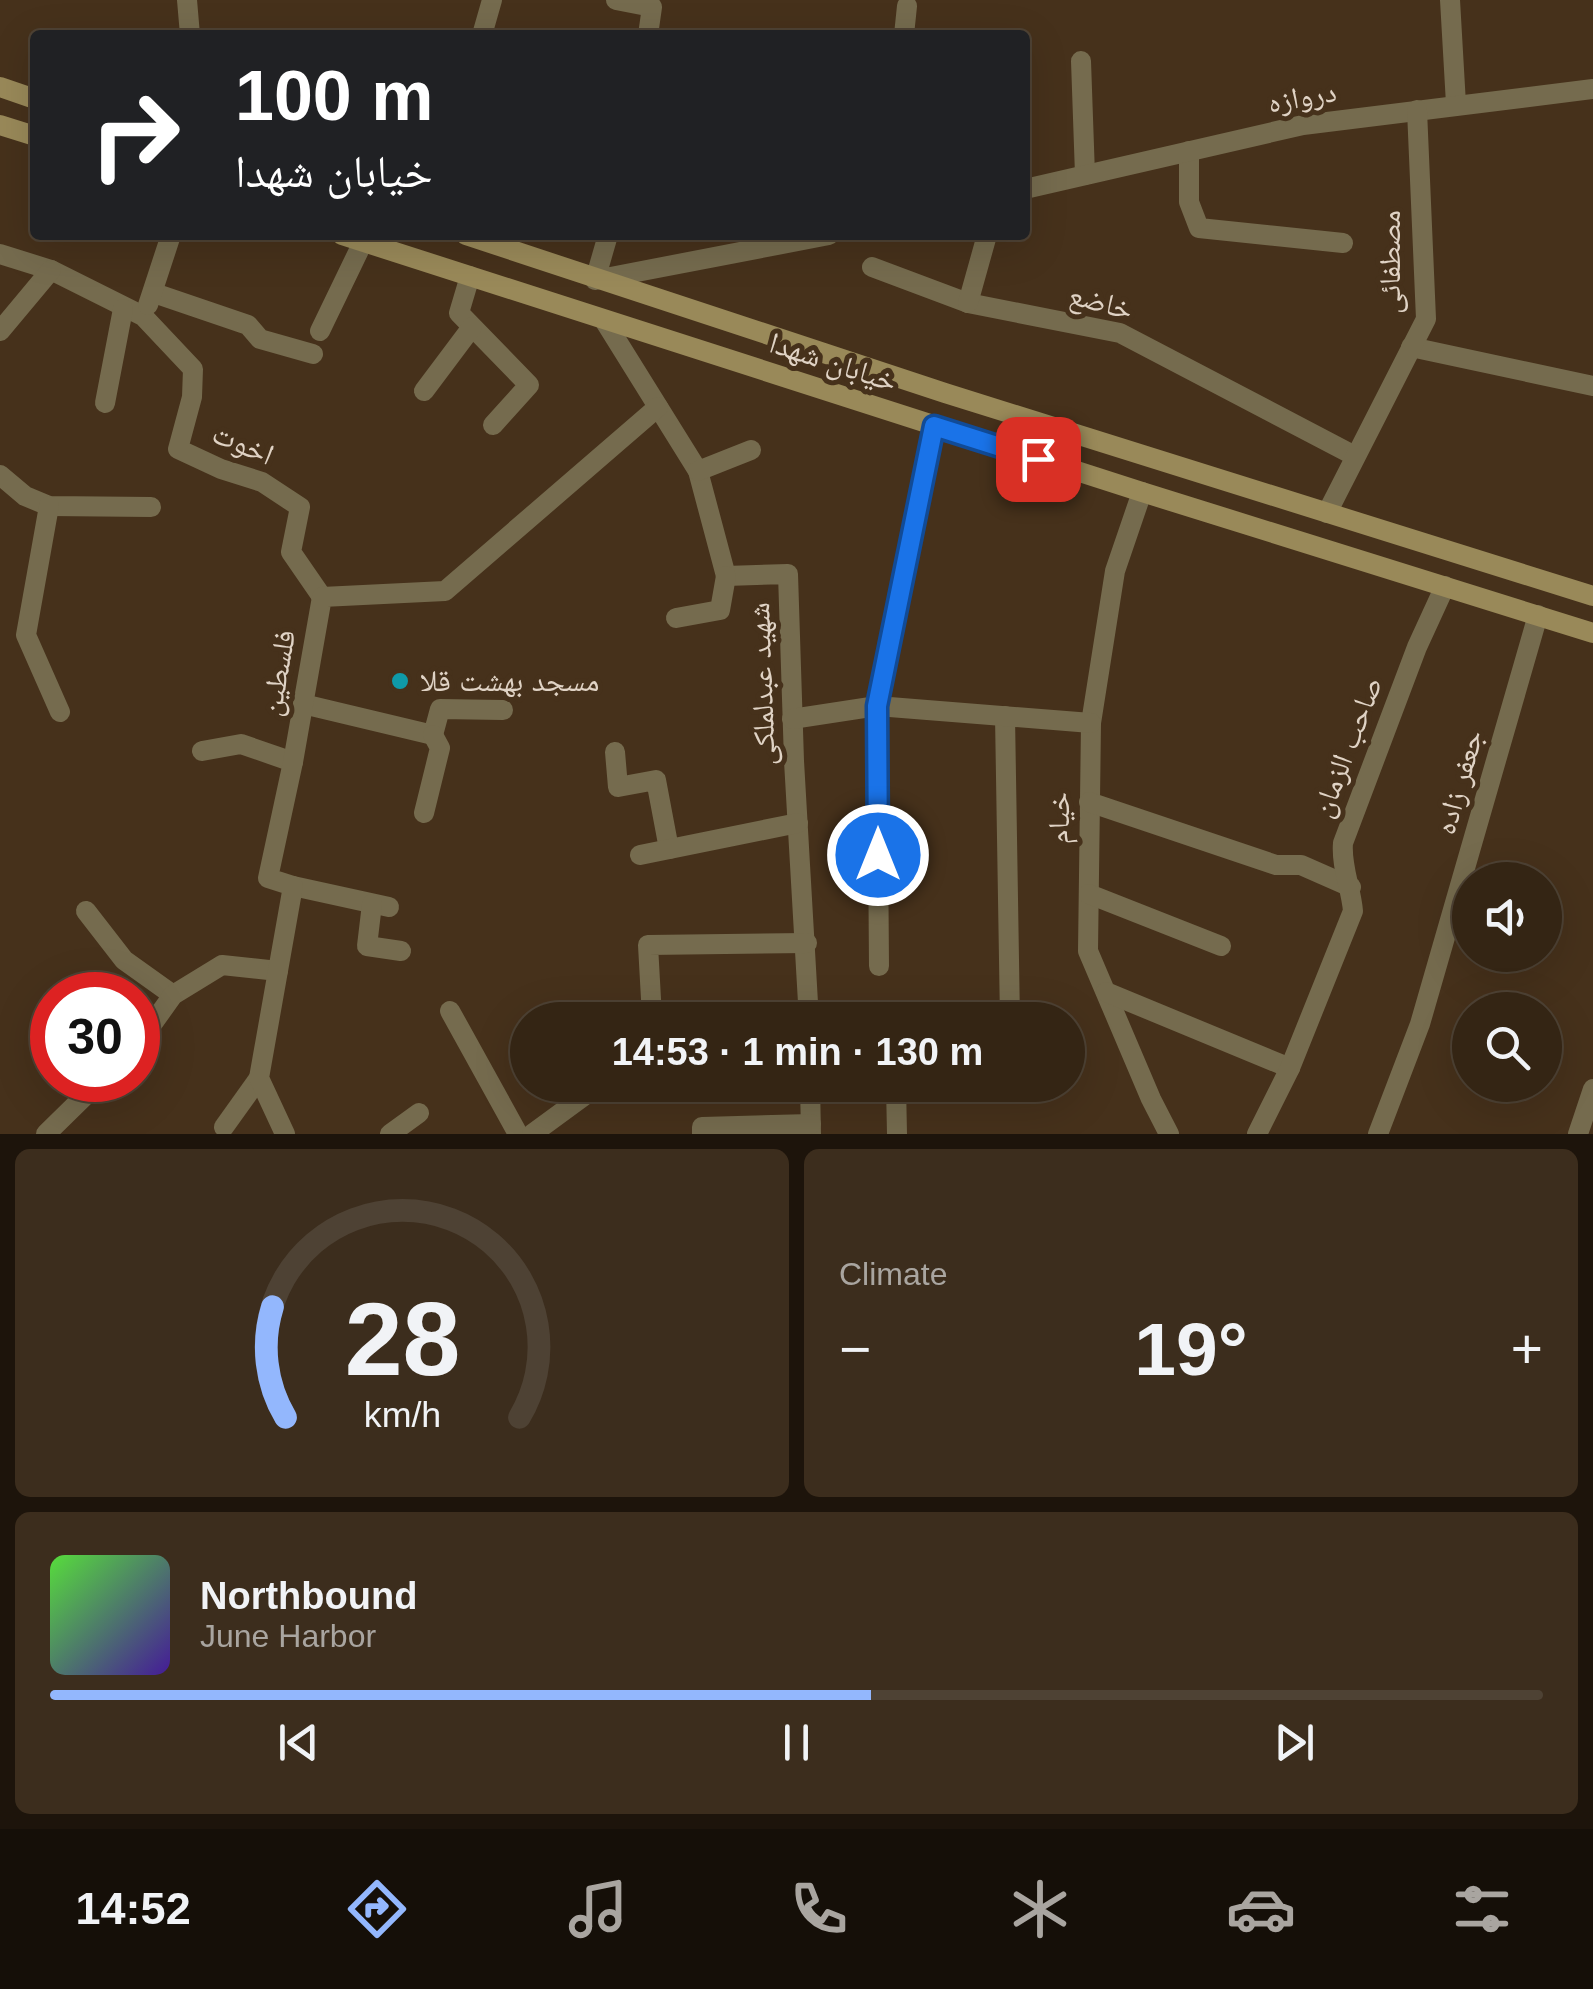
<!DOCTYPE html>
<meta charset="utf-8">
<style>
:root{--surface:#342514;--page:#3c2d1d;--text:#f1f3f6;--muted:#a9a5a0;--line:#4e4234;--accent:#93b7fd}
body{margin:0;font-family:Helvetica,"Noto Naskh Arabic",sans-serif;background:var(--page);color:var(--text);height:100vh;display:flex;flex-direction:column;font-size:38px;white-space:nowrap}
*{box-sizing:border-box;margin:0}
p{font-size:32px;color:var(--muted)}
.icon{flex:none;width:55px;height:55px;fill:none;stroke:currentColor;stroke-width:2;stroke-linecap:round;stroke-linejoin:round}
.map{position:relative;height:1134px;overflow:hidden}
.side{display:flex;flex-direction:column;gap:15px;padding:15px;background:#1d140b;flex:1}
.side>*{flex:none}
.guide{position:absolute;left:30px;top:30px;width:1000px;height:210px;border-radius:10px;box-shadow:0 10px 40px #0002,0 0 0 2px var(--line);background:#202124;color:#fff;overflow:hidden}
.tools{position:absolute;left:1452px;top:862px;display:grid;gap:20px}
.tools a{display:grid;place-items:center;width:110px;height:110px;border-radius:50%;background:var(--surface);box-shadow:0 10px 40px #0002,0 0 0 2px var(--line);font-size:50px}
.speed{position:absolute;left:30px;top:972px;display:flex;gap:20px;font-size:50px;font-weight:700;text-align:center}
.speed>*{display:grid;place-content:center;width:130px;height:130px;border-radius:50%;background:var(--surface);box-shadow:0 10px 40px #0002,0 0 0 2px var(--line);line-height:1}
.speed .limit{border:15px solid #d22;background:#fff;color:#111}
.pin{position:absolute;display:grid;place-items:center;width:85px;height:85px;color:#fff;margin:-42px;border-radius:20px;box-shadow:0 5px 15px #0006}
.me{position:absolute;width:110px;margin:-55px;rotate:0deg;stroke-linejoin:round;filter:drop-shadow(0 0 8px #0008)}
.turn{display:flex;align-items:center;gap:35px;height:210px;padding:0 40px;font-size:45px}
.turn .icon{width:130px;height:130px;stroke-width:2.5}
.turn b{display:block;font-size:70px;line-height:85px}
.big{font-size:75px;font-weight:700;line-height:1.1}
.side .tile{flex:1;display:flex;flex-direction:column;justify-content:center;gap:15px;min-width:0;padding:0 35px;border-radius:15px;background:var(--page)}
.side .dial{align-items:center;gap:0}
.dial svg{height:260px;overflow:visible;fill:none;stroke:var(--line);stroke-width:7;stroke-linecap:round;text-anchor:middle}
.dial text{fill:var(--text);stroke:none}
.song{display:flex;align-items:center;gap:30px}
.cover{width:120px;height:120px;border-radius:15px;background:linear-gradient(135deg,hsl(110 70% 55%),hsl(260 70% 35%))}
.played{height:10px;border-radius:5px;background:linear-gradient(90deg,var(--accent) 55%,var(--line) 55%)}
.keys{display:flex;justify-content:space-around;direction:ltr}
.heat{display:flex;justify-content:space-between;align-items:center;font-size:55px;direction:ltr}
.side .tiles{flex:1;display:grid;gap:15px;grid-template-columns:1fr 1fr}
.tile:last-child{grid-column:span 2}
.trip{position:absolute;left:510px;top:1002px;width:575px;height:100px;border-radius:50px;background:var(--surface);box-shadow:0 10px 40px #0002,0 0 0 2px var(--line);font-weight:700;line-height:100px;text-align:center}
.tabs{display:flex;height:160px;justify-content:space-around;align-items:center;background:#150f08;color:var(--muted)}
.tabs .icon{width:70px;height:70px}
.tabs .active{color:var(--accent)}
.tabs b{font-size:45px;color:var(--text)}
.map>svg:first-child{display:block}
</style>
<div class="map">
<svg width="1593" height="1134" viewBox="0 0 1593 1134">
<rect width="100%" height="100%" fill="#46311b"/>
<g fill="none" stroke-linecap="round" stroke-linejoin="round">
<g stroke="#756b4e" stroke-width="20">
<polyline points="187,0 190,35"/>
<polyline points="616,0 652,7 648,35"/>
<polyline points="1450,0 1456,104"/>
<polyline points="482,35 492,0"/>
<polyline points="904,35 907,6"/>
<polyline points="1081,61 1085,175"/>
<polyline points="1189,151 1189,202 1199,228 1343,243"/>
<polyline points="1025,189 1303,125 1593,89"/>
<polyline points="608,235 595,280 829,235"/>
<polyline points="0,254 51,270 143,316 193,369 192,397 178,449 221,469 262,482 300,507 291,552 322,597"/>
<polyline points="872,267 968,303 1120,333 1355,456"/>
<polyline points="470,276 459,313 529,385 493,425"/>
<polyline points="154,293 248,325 260,339 313,354"/>
<polyline points="968,303 987,235"/>
<polyline points="148,305 171,235"/>
<polyline points="604,320 698,471 726,576 788,574 794,761 809,1020"/>
<polyline points="0,331 51,270"/>
<polyline points="320,331 363,242"/>
<polyline points="1411,347 1593,386"/>
<polyline points="424,391 472,327"/>
<polyline points="105,403 123,309"/>
<polyline points="698,471 751,450"/>
<polyline points="0,475 25,496 49,506 151,507"/>
<polyline points="1142,492 1115,571 1091,723 1088,951 1151,1099 1169,1134"/>
<polyline points="49,506 26,635 60,712"/>
<polyline points="1327,513 1426,319 1417,110"/>
<polyline points="676,618 720,610 726,576"/>
<polyline points="303,704 433,735 440,709 503,710"/>
<polyline points="1005,716 1010,1020"/>
<polyline points="792,719 877,706 1091,723"/>
<polyline points="202,751 241,744 293,762"/>
<polyline points="615,752 618,787 656,780 669,849"/>
<polyline points="1089,802 1276,865 1301,865 1351,887"/>
<polyline points="424,813 440,748 433,735"/>
<polyline points="640,855 798,823"/>
<polyline points="293,886 389,907"/>
<polyline points="1089,894 1221,946"/>
<polyline points="372,904 367,946 401,951"/>
<polyline points="86,911 124,960 173,995"/>
<polyline points="879,966 877,706 934,426"/>
<polyline points="1106,992 1290,1068"/>
<polyline points="450,1011 518,1134"/>
<polyline points="652,1017 648,945 807,943"/>
<polyline points="138,1044 173,995 222,965 278,971"/>
<polyline points="810,1085 811,1134"/>
<polyline points="896,1085 897,1134"/>
<polyline points="224,1127 259,1078"/>
<polyline points="46,1134 101,1080"/>
<polyline points="285,1134 259,1078 293,886 268,878 293,762 322,597 445,591 658,407"/>
<polyline points="390,1134 419,1113"/>
<polyline points="532,1134 599,1085"/>
<polyline points="702,1134 702,1127 811,1124"/>
<path d="M1257 1134 1290 1068 1353 911C1351 888 1341 866 1343 843L1417 647 1445 586"/>
<polyline points="1378,1134 1420,1024 1538,615"/>
</g>
<polyline stroke="#756b4e" stroke-width="20" points="1578,1134 1593,1089"/>
<g stroke="#998959" stroke-width="20">
<polyline points="0,87 35,99"/>
<polyline points="0,125 35,136"/>
<polyline points="342,235 1142,492 1593,633"/>
<polyline points="466,235 945,393 1593,596"/>
</g>
</g>
<g fill="none" stroke-linecap="round" stroke-linejoin="round">
<defs>
<polyline id="route" points="878,855 877,706 934,426 1038,459"/>
</defs>
<use href="#route" stroke="#114b97" stroke-width="25"/>
<use href="#route" stroke="#1a73e8" stroke-width="18"/>
</g>
<circle fill="#0f9aa8" stroke="#46311b" stroke-width="4" cx="400" cy="681" r="10"/>
<g text-anchor="middle" stroke-width="10" stroke-linejoin="round" paint-order="stroke">
<g font-size="30" fill="#e0d3c5" stroke="#46311b">
<text transform="translate(1302 97) rotate(-10)" y="10">دروازه</text>
<text transform="translate(1390 262) rotate(-90)" y="10">مصطفائی</text>
<text transform="translate(1101 302) rotate(15)" y="10">خاضع</text>
<text transform="translate(833 362) rotate(18)" y="10">خیابان شهدا</text>
<text transform="translate(243 444) rotate(23)" y="10">اخوت</text>
<text transform="translate(278 673) rotate(-80)" y="10">فلسطین</text>
<text transform="translate(762 684) rotate(-92)" y="10">شهید عبدلملکی</text>
<text transform="translate(1347 747) rotate(-69)" y="10">صاحب الزمان</text>
<text transform="translate(1459 782) rotate(-74)" y="10">جعفر زاده</text>
<text transform="translate(1059 818) rotate(-89)" y="10">خیام</text>
</g>
<g font-size="30" fill="#e0d3c5" stroke="#46311b" text-anchor="start">
<text x="420" y="691">مسجد بهشت قلا</text>
</g>
</g>
</svg>
<div class="tools">
<a><svg class="icon" aria-label="sound" viewBox="0 0 24 24"><path d="M4 9h4l5-4v14l-5-4H4zM17 9q2 3 0 6"/></svg></a>
<a><svg class="icon" aria-label="search" viewBox="0 0 24 24"><circle cx="10" cy="10" r="6"/><path d="M15 15l6 6"/></svg></a>
</div>
<div class="speed"><div class="limit">30</div></div>
<div class="pin" style="left:1038px;top:459px;background:#d93025"><svg class="icon" aria-label="arrive" viewBox="0 0 24 24"><path d="M6 21V4h12l-3 4 3 4H6"/></svg></div>
<svg class="me" style="left:878px;top:855px" viewBox="-20 -20 40 40"><circle r="17" fill="#1a73e8" stroke="#fff" stroke-width="3"/><path d="M0-11L8 9 0 5-8 9z" fill="#fff"/></svg>
<div class="trip">14:53 · 1 min · 130 m</div>
<div class="guide">
<div class="turn"><svg class="icon" aria-label="right" viewBox="0 0 24 24"><path d="M7 20v-9h11M14 6l5 5-5 5"/></svg><div><b>100 m</b>خیابان شهدا</div></div>
</div>
</div>
<section class="side">
<div class="tiles">
<div class="tile dial"><svg viewBox="0 0 100 80">
<path d="M14 69A42 42 0 1 1 86 69"/>
<path d="M14 69A42 42 0 0 1 10 35" stroke="#93b7fd"/>
<text x="50" y="56" font-size="32" font-weight="700">28</text>
<text x="50" y="72" font-size="11">km/h</text>
</svg></div>
<div class="tile"><p>Climate</p>
<div class="heat"><a>−</a><b class="big">19°</b><a>+</a></div>
</div>
<div class="tile">
<div class="song"><i class="cover"></i><div><b>Northbound</b><p>June Harbor</p></div></div>
<div class="played"></div>
<div class="keys"><svg class="icon" aria-label="previous" viewBox="0 0 24 24"><path d="M18 5L8 12l10 7zM5 5v14"/></svg><svg class="icon" aria-label="pause" viewBox="0 0 24 24"><path d="M8 5v14M16 5v14"/></svg><svg class="icon" aria-label="next" viewBox="0 0 24 24"><path d="M6 5l10 7-10 7zM19 5v14"/></svg></div>
</div>
</div>
</section>
<nav class="tabs">
<b>14:52</b>
<svg class="icon active" aria-label="directions" viewBox="0 0 24 24"><path d="M12 3l9 9-9 9-9-9zM9 14v-3h6M13 9l2 2-2 2"/></svg>
<svg class="icon" aria-label="music" viewBox="0 0 24 24"><path d="M9 18V5l10-2v13"/><circle cx="6" cy="18" r="3"/><circle cx="16" cy="16" r="3"/></svg>
<svg class="icon" aria-label="phone" viewBox="0 0 24 24"><path d="M5 4h4l2 5-3 2q2 4 5 5l2-3 5 2v4C11 20 4 13 5 4z"/></svg>
<svg class="icon" aria-label="climate" viewBox="0 0 24 24"><path d="M12 3v18M4 7l16 10M4 17L20 7"/></svg>
<svg class="icon" aria-label="car" viewBox="0 0 24 24"><path d="M5 17H2v-5l4-1 3-4h7l3 4 3 1v5h-3M9 17h6M6 11h13"/><circle cx="7" cy="17" r="2"/><circle cx="17" cy="17" r="2"/></svg>
<svg class="icon" aria-label="filters" viewBox="0 0 24 24"><path d="M4 7h16M4 17h16"/><circle cx="9" cy="7" r="2"/><circle cx="15" cy="17" r="2"/></svg>
</nav>
